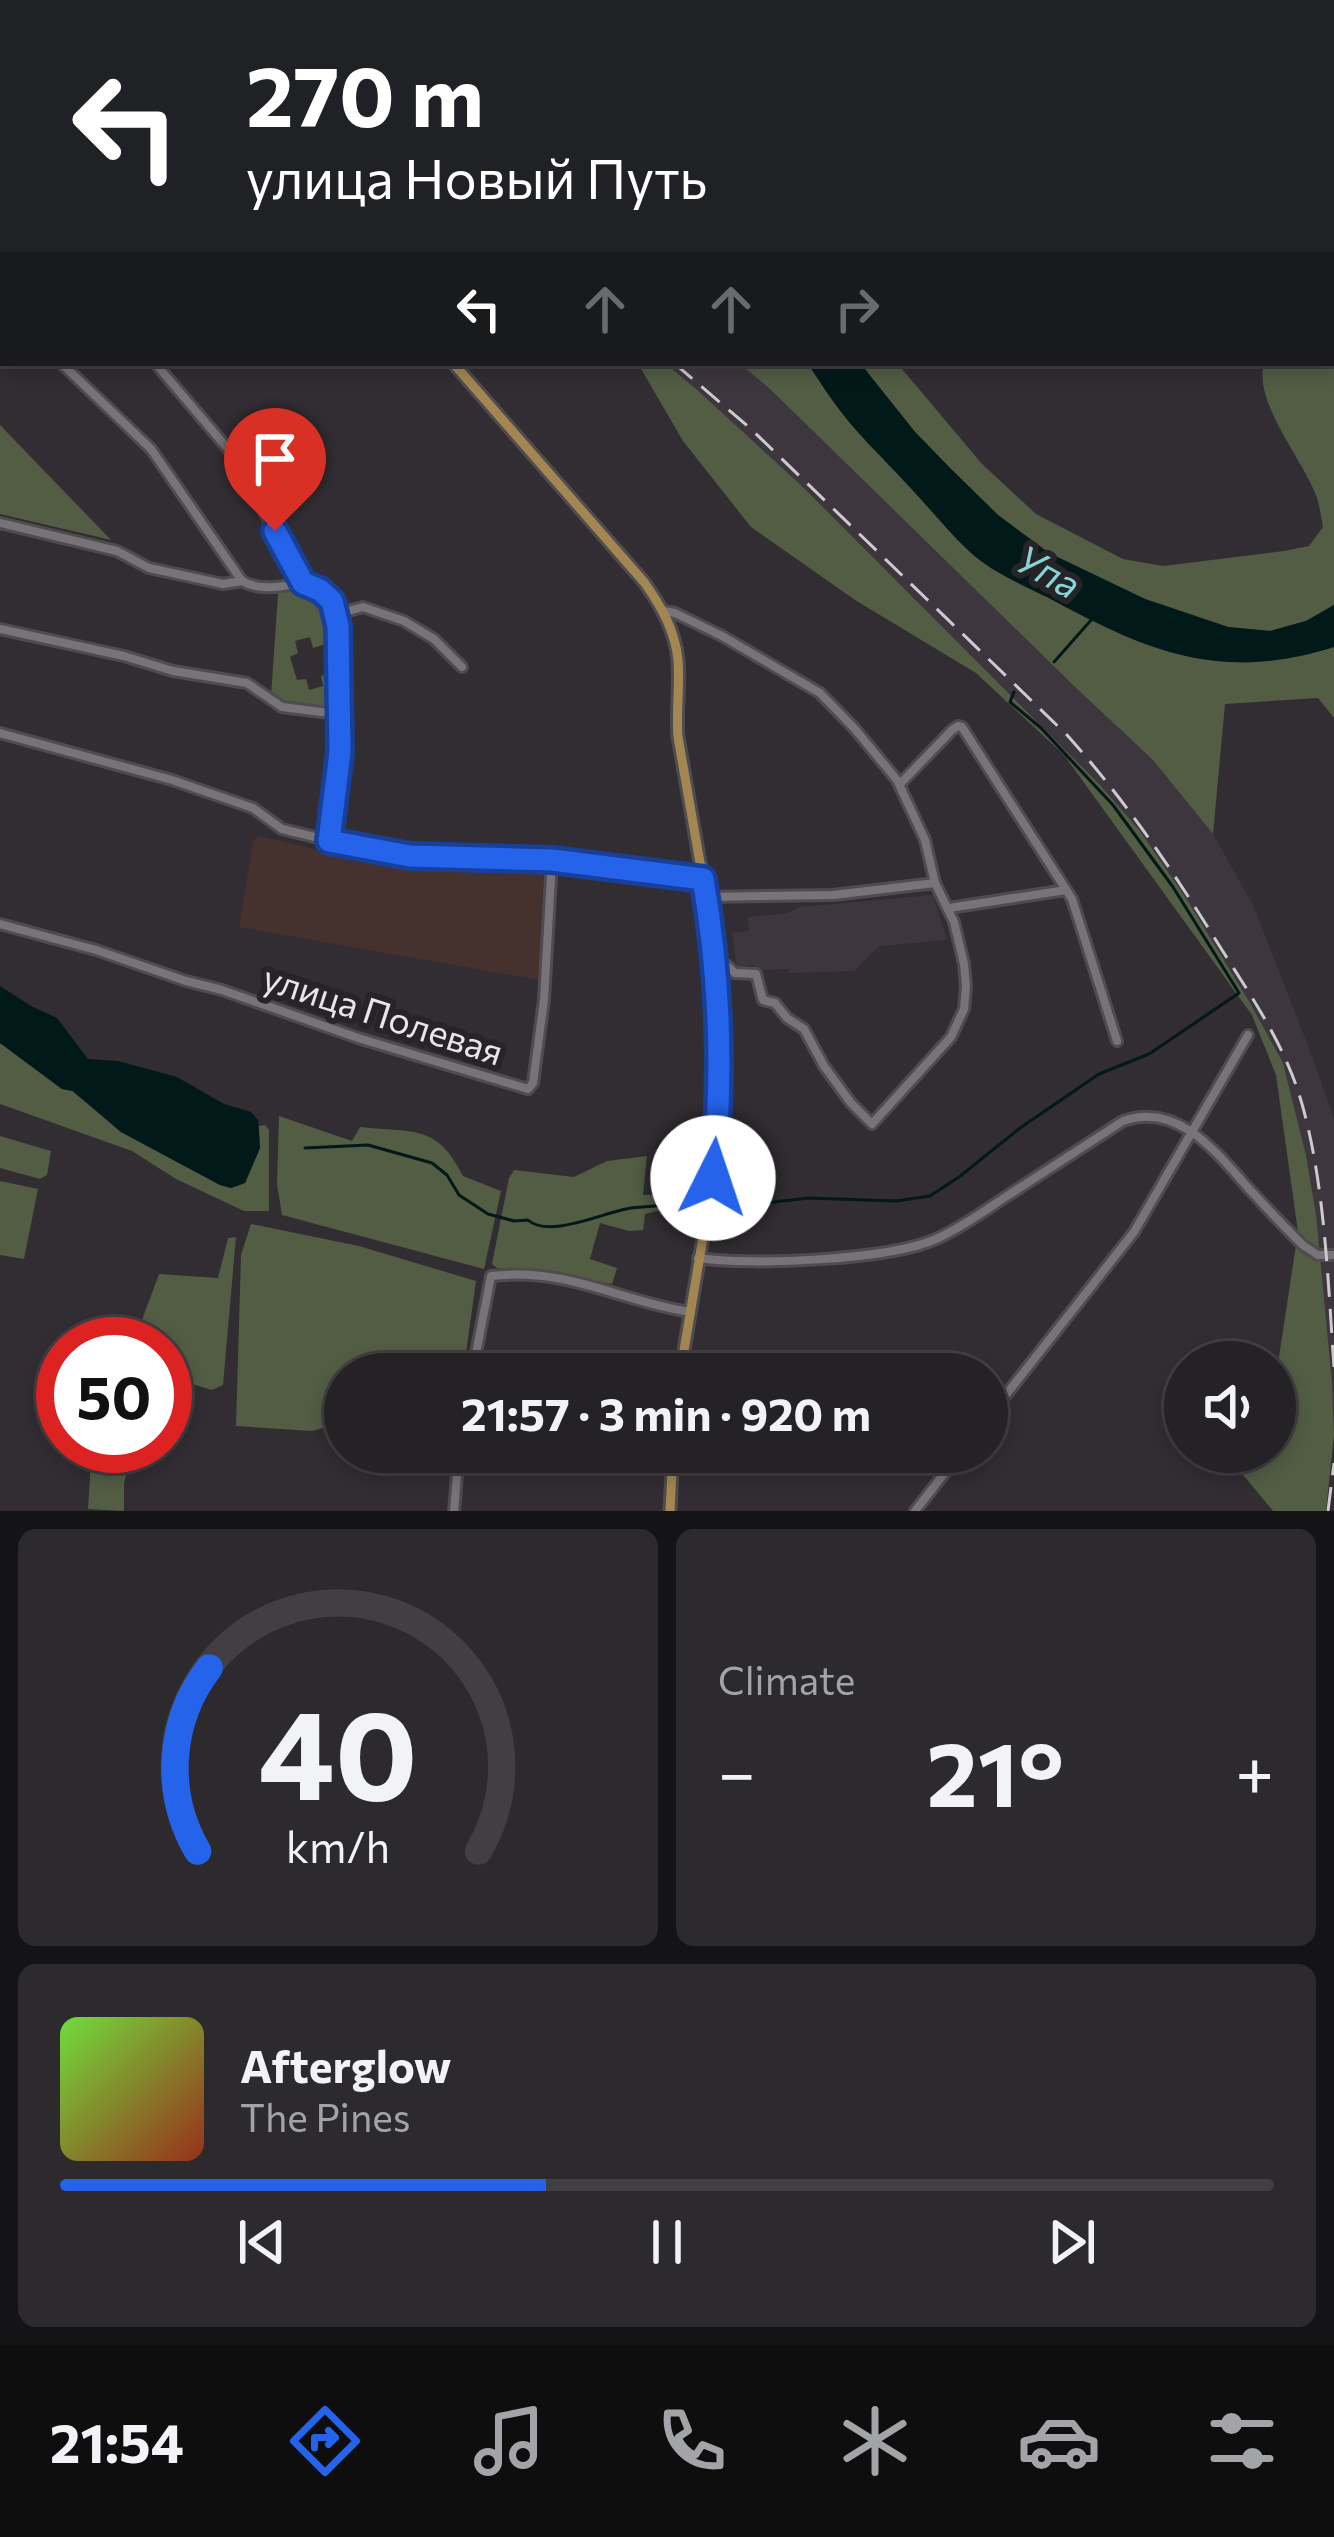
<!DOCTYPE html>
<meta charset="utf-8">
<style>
:root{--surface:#252226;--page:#2d2a2e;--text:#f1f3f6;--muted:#a3a4a7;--line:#423f43;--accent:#2563eb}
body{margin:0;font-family:Commissioner,sans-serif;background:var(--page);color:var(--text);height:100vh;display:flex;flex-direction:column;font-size:45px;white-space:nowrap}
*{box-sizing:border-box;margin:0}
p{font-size:39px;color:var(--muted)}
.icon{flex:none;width:66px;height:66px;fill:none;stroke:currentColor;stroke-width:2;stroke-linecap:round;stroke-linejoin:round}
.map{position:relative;height:1511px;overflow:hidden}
.sheet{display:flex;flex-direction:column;gap:18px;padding:18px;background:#141315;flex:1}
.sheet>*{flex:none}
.top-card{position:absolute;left:0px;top:0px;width:1335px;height:366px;box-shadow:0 6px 18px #0003,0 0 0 3px var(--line);background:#202124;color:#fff;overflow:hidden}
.buttons{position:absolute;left:1164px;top:1341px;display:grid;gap:24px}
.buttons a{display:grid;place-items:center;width:132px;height:132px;border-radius:50%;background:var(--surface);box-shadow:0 6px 18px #0003,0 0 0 3px var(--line);font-size:60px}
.speed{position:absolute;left:36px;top:1317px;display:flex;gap:24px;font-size:60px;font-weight:700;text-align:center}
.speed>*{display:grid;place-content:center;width:156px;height:156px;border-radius:50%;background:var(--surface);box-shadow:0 6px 18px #0003,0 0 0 3px var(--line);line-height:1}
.speed .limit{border:18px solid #d22;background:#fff;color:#111}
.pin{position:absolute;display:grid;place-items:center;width:102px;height:102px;color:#fff;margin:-123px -51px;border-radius:50% 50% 50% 0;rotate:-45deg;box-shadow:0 0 12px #0007}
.pin .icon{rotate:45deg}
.me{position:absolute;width:132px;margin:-66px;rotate:4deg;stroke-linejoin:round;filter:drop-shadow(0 0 9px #0008)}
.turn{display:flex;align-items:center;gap:42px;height:252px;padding:0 48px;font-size:54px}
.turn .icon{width:156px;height:156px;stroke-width:2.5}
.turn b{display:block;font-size:84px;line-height:102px}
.lanes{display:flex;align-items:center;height:114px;padding:0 48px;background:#0003;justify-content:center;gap:60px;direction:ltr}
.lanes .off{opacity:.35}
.big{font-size:90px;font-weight:700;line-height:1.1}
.sheet .tile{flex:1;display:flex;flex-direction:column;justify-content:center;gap:18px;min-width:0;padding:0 42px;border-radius:18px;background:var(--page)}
.sheet .dial{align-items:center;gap:0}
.dial svg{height:312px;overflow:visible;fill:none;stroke:var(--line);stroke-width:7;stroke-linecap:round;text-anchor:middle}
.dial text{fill:var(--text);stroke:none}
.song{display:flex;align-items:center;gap:36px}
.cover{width:144px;height:144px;border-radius:18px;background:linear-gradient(135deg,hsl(100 70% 55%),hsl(10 70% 35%))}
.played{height:12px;border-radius:6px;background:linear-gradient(90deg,var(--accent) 40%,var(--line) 40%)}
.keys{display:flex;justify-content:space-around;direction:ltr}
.heat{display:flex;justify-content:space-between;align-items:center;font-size:66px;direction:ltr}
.sheet .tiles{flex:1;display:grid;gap:18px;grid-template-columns:1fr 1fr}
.tile:last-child{grid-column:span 2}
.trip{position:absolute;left:324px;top:1353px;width:684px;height:120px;border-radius:60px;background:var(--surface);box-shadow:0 6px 18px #0003,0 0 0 3px var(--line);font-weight:700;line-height:120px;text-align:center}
.tab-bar{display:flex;height:192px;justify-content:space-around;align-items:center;background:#0f0e0f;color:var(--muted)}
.tab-bar .icon{width:84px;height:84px}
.tab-bar .current{color:var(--accent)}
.tab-bar b{font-size:54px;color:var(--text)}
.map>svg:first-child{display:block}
</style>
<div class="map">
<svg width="1334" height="1511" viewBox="0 0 1334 1511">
<rect width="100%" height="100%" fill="#312d32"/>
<polygon fill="#45312e" points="259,836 353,858 428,867 544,868 539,980 239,927 253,841"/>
<g fill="#3d363f">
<polygon points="665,363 739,363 770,389 1075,687 1153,760 1213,834 1254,907 1312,1056 1334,1119 1334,1435 1332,1382 1316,1214 1306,1155 1283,1064 1250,1003 1188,901 1140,831 1100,785 804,488"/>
<polygon points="933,895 947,940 880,946 854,971 789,973 789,969 763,970 752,965 737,967 732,933 749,931 748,917 789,913 799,907"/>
</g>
<g fill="#525d44">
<path d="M1334 275V605L1306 621 1270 631 1228 627 1145 599 1049 553 998 515 951 469 915 432 860 363H897L982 464 1036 514 1123 559 1163 566 1284 551 1309 546 1323 527C1321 517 1320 507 1317 498 1304 460 1253 403 1264 363H1332Z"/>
<polygon points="643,363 665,363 696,389 804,488 1100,785 1140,831 1188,901 1250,1003 1283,1063 1306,1155 1316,1214 1332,1382 1334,1435 1326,1511 1273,1511 1239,1470 1253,1452 1275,1452 1275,1383 1298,1232 1276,1075 1252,1015 1064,755 976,673 855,600 751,527 683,441 640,367"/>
<path d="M739 363H807C816 375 824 389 833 401 854 431 881 456 906 483 927 505 946 529 968 550 989 570 1021 584 1047 597 1147 651 1219 683 1334 647V718L1318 698 1225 704 1213 834 1153 760 1075 687 770 389Z"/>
<polygon points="0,425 111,540 0,514"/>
<path d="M282 589C326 590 332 598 335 641L313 648 310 637 295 641 298 653 290 657 297 680 306 679 309 690 323 686 321 676 337 671 335 700 330 709 288 706 271 696 278 594Z"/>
<polygon points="0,1043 62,1089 72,1091 121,1132 220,1185 231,1188 245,1183 260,1148 259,1126 265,1125 269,1130 269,1211 244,1211 176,1179 132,1151 0,1104"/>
<path d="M279 1116 352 1141 360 1127C412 1133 437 1123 463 1176L501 1191 484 1269 282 1215 277 1184Z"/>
<polygon points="0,1136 51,1151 47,1175 40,1179 0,1168"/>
<polygon points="647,1156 643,1195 693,1194 691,1208 661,1210 645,1214 643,1230 629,1231 600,1223 590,1259 617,1268 612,1284 521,1268 497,1268 492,1264 509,1178 514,1170 574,1177 607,1161"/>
<polygon points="0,1181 38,1189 24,1259 0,1255"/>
<polygon points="251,1224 359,1246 476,1281 463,1374 345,1374 345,1424 340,1423 312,1431 236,1426 241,1255"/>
<polygon points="236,1237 223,1385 212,1390 165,1376 165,1344 123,1344 119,1326 139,1328 159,1274 218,1278 228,1238"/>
<polygon points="92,1446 133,1446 124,1484 124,1511 88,1509"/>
</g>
<g fill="#02191a">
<path d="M807 363H860L915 432 951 469 998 515 1049 553 1145 599 1228 627 1270 631 1306 621 1334 605V647C1219 683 1147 651 1047 597 1021 584 989 571 968 550 946 529 927 505 906 483 881 456 854 431 833 401 824 389 816 375 807 363Z"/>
<polygon points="0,986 31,1006 57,1018 88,1059 118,1061 177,1077 224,1104 251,1112 258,1120 260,1148 245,1183 231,1188 220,1185 121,1132 73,1091 62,1089 0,1043"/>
</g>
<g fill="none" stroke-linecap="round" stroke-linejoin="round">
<g stroke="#02191a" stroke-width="3">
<polyline points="1054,662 1092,619"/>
<path d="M305 1148 368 1145 432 1163 447 1175 459 1195 488 1214 514 1221 528 1220C549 1239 604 1212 631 1208 650 1206 670 1205 690 1204"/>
<polyline points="729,1207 809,1198 896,1201 930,1196 959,1177 1020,1128 1099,1074 1149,1054 1239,993 1173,887 1113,805 1041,728 1010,702 1014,692"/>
</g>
<defs>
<g id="minor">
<polyline points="0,199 3,202"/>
<polyline points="0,301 3,304"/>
<polyline points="61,363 151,449 242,581"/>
<polyline points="155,363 234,456 303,583 320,590 331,601 338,626 340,752 329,841"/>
<polyline points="0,523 117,551 149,568 223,584 242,581"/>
<path d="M242 581C261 592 283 586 303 583"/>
<polyline points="664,611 675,613 722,636 820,693 854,728 897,780 925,840 935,883 954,922 964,964 966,986 964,1009 951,1037 872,1124 851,1103 824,1066 804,1029 787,1018 775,1003 763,1000 756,974 735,973 726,965 713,966"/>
<polyline points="337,614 363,607 404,621 434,639 462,667"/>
<polyline points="0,629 124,656 173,671 247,683 282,707 337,714"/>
<polyline points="0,733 172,780 253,808 282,829 351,846 410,856 577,863 703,879"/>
<polyline points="900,784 952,730 958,726 962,727 1072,899 1117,1041"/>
<polyline points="706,897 833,895 935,883"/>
<polyline points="949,908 1066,890"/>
<polyline points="0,924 96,950 186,981 222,990 358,1038 528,1089 533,1083 544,1000 552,860"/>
<path d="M698 1258C750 1266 889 1260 936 1239 961 1228 984 1211 1007 1196 1045 1171 1084 1146 1123 1121 1178 1101 1218 1154 1250 1190 1268 1209 1285 1228 1304 1246L1318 1255H1334"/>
<path d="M472 1374 491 1276C569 1267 618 1301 690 1312"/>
<polyline points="987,1419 1134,1232 1248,1035"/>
<polyline points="454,1511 459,1452"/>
<polyline points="915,1511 961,1452"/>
</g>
<g id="major">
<polyline points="0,18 3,20"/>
<path d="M453 363 644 582C661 606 675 630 678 660 680 686 676 711 678 737L706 897 718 1044V1115L713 1178 680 1374"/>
<polyline points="670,1511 673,1452"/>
</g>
</defs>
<use href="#minor" stroke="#4f4c50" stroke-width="14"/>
<use href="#major" stroke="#4f4c50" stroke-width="15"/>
<use href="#minor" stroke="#787379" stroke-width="8"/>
<use href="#major" stroke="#a48652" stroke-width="9"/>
<g stroke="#cccacd" stroke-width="3" stroke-dasharray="24 12" stroke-linecap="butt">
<polyline points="103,0 106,3"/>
<polyline points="168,0 173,3"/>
<polyline points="196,0 201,3"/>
<path d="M674 363 751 429 1067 735C1127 802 1175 874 1222 950 1253 999 1286 1047 1302 1104 1325 1185 1328 1283 1334 1367"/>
<polyline points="1328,1511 1334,1463"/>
</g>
</g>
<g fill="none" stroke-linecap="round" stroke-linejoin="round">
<defs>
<path id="route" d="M275 531 303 583 320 590 332 601 338 626 340 752 329 841 410 856 552 860 703 879C720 976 723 1080 713 1178"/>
</defs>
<use href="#route" stroke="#184099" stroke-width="30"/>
<use href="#route" stroke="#2563eb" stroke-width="21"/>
</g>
<g text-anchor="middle" stroke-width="12" stroke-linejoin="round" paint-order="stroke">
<g font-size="36" fill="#e8e6e9" stroke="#272428">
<text transform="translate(383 1015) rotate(18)" y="13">улица Полевая</text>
</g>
<g font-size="39" font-style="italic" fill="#84d6d9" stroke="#272428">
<text transform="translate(1048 572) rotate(29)" y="14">Упа</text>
</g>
</g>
</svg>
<div class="buttons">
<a><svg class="icon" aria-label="sound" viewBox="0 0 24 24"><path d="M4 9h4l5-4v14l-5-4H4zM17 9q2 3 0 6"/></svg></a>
</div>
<div class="speed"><div class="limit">50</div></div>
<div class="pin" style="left:275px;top:531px;background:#d93025"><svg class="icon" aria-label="arrive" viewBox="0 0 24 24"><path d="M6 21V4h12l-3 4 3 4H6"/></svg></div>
<svg class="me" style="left:713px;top:1178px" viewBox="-20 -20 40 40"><circle r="19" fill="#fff"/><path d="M0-13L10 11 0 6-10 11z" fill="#2563eb"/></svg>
<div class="trip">21:57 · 3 min · 920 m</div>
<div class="top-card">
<div class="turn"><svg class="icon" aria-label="left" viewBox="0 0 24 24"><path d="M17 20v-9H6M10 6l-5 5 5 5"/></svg><div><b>270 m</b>улица Новый Путь</div></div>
<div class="lanes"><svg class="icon" aria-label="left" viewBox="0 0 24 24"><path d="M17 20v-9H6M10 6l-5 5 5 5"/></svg><svg class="icon off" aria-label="ahead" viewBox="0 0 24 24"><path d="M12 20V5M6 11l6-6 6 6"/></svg><svg class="icon off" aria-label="ahead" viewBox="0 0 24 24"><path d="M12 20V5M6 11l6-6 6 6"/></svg><svg class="icon off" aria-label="right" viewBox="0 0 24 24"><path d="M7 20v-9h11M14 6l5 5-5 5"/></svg></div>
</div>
</div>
<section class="sheet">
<div class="tiles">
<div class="tile dial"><svg viewBox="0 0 100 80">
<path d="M14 69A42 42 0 1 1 86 69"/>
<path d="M14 69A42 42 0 0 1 17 22" stroke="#2563eb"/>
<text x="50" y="56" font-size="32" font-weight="700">40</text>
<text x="50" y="72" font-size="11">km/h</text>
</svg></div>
<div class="tile"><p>Climate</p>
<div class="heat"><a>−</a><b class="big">21°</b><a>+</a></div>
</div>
<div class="tile">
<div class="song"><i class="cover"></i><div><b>Afterglow</b><p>The Pines</p></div></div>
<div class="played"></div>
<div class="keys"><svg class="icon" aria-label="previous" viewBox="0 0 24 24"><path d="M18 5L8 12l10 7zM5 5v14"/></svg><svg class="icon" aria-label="pause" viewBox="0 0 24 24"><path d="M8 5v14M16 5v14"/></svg><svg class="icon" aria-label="next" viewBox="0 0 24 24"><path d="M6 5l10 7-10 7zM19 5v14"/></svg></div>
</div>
</div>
</section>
<nav class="tab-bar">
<b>21:54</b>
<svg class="icon current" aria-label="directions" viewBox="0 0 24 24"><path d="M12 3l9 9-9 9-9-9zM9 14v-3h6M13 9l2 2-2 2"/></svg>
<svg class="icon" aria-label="music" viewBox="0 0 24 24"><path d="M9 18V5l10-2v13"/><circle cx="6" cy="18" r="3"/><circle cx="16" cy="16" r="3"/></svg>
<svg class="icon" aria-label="phone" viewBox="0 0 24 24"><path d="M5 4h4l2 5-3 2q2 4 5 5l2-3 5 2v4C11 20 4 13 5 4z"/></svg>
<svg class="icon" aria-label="climate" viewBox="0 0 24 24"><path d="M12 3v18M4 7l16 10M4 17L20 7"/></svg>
<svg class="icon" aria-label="car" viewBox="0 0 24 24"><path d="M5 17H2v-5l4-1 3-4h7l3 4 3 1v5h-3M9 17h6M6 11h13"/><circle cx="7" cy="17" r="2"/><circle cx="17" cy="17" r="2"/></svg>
<svg class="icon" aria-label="filters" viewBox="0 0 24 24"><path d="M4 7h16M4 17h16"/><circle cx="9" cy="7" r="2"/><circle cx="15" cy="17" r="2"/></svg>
</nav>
